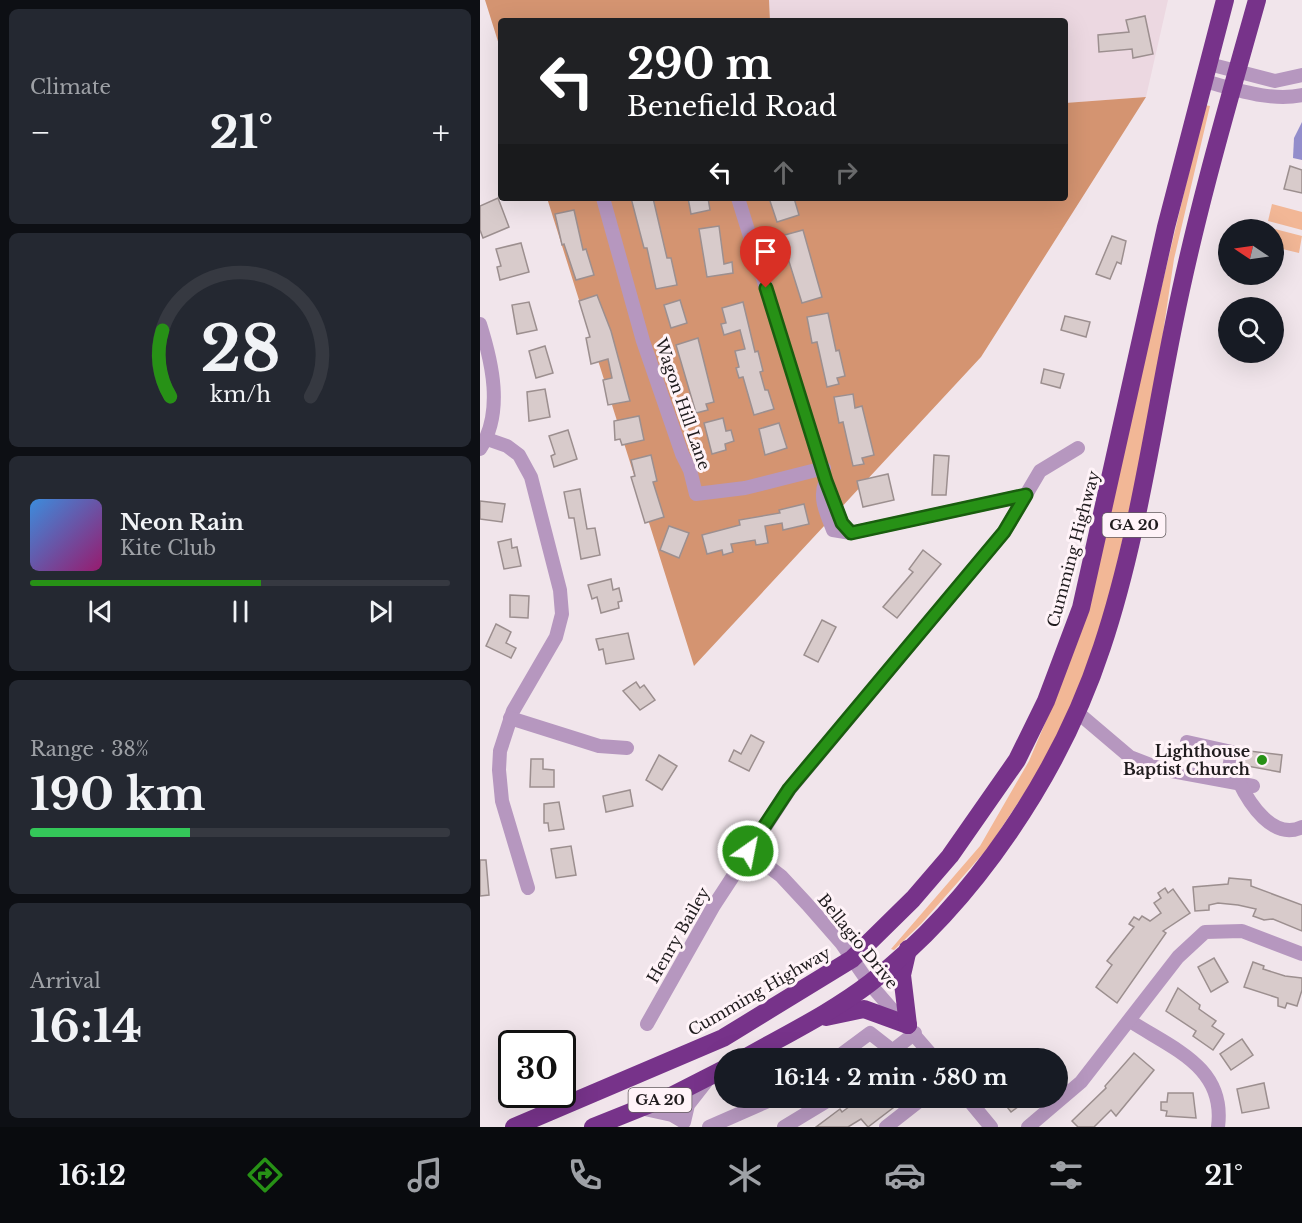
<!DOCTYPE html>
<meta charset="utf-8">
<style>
:root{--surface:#171b24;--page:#242831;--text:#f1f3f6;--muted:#9ea1a6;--line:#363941;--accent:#279116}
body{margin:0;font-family:"Libre Baskerville",serif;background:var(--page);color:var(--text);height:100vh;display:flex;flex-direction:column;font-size:22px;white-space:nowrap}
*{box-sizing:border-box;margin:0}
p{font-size:20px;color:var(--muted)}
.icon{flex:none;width:33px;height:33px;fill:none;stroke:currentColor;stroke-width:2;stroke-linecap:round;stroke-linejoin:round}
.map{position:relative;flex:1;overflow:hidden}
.details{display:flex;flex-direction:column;gap:9px;padding:9px;background:#0d0f14;width:480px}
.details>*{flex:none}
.banner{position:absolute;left:18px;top:18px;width:570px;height:183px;border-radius:6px;box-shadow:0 6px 24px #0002;background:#202124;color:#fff;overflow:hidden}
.needle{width:39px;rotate:283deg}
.tools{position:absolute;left:738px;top:219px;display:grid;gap:12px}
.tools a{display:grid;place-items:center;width:66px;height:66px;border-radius:50%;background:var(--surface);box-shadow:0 6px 24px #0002;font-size:30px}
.speed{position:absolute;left:18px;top:1030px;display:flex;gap:12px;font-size:30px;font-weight:700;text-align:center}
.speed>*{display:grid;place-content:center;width:78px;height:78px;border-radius:50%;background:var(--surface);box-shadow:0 6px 24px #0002;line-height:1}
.speed .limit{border:3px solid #111;border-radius:9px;background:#fff;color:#111}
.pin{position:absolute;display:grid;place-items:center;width:51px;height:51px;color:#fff;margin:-62px -26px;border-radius:50% 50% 50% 0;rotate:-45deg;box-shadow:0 0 6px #0007}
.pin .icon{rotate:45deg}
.me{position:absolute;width:66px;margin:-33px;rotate:33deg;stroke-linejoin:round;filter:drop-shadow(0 0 4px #0008)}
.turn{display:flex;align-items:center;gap:21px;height:126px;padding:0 30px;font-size:27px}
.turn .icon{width:78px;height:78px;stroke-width:2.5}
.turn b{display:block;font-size:42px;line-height:51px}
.lanes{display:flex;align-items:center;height:57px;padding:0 30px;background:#0003;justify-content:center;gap:30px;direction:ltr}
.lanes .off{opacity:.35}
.big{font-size:45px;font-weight:700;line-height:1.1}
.details .card{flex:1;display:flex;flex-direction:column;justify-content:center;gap:9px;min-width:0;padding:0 21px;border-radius:9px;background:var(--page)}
.details .dial{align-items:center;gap:0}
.dial svg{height:156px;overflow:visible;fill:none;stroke:var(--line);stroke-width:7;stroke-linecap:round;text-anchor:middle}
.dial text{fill:var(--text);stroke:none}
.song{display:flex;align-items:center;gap:18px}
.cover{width:72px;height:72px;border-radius:9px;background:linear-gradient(135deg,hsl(210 70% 55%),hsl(320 70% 35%))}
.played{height:6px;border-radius:3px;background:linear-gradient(90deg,var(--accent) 55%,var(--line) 55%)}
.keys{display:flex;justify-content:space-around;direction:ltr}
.heat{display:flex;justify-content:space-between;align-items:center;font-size:33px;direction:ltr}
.charge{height:9px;border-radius:4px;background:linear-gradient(90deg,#34c759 38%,var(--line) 0)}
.trip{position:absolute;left:234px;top:1048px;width:354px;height:60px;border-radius:30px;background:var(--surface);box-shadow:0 6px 24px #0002;font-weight:700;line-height:60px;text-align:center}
.tabs{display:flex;height:96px;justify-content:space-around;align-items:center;background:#090b0e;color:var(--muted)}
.tabs .icon{width:42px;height:42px}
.tabs .active{color:var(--accent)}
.tabs b{font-size:27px;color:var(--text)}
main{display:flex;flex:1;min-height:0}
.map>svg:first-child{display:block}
</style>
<main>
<section class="details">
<div class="card"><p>Climate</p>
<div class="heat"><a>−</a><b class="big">21°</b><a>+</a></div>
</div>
<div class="card dial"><svg viewBox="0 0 100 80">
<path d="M14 69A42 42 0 1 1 86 69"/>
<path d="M14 69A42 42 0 0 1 10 35" stroke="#279116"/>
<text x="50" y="56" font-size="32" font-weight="700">28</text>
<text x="50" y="72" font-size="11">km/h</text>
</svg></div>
<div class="card">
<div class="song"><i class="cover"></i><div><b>Neon Rain</b><p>Kite Club</p></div></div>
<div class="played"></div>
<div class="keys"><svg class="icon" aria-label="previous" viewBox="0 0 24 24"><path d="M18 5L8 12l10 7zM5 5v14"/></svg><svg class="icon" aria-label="pause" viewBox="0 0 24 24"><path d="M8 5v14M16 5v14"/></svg><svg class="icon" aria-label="next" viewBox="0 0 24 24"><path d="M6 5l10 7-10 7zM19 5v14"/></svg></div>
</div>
<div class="card"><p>Range · 38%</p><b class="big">190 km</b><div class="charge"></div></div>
<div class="card"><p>Arrival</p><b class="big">16:14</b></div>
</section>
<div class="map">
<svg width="822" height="1127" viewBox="0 0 822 1127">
<rect width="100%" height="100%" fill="#f1e5eb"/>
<polygon fill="#ecd8e1" points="289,0 688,0 666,97 585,103 585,21 290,21"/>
<g fill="#f2b796">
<polygon points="725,105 730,106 694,259 671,414 628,604 603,680 563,765 508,848 441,924 414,950 411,949 500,846 549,761 580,688 638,469"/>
<polygon points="792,204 822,212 822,230 788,221"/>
<polygon points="787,227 822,236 819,253 794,247 794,230 787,229"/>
</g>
<g fill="#d49471">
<polygon points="5,0 289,0 290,21 21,21 21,51"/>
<polygon points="666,97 501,357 214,666 67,198 585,198 585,103"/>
</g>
<polygon fill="#938dcb" points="822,122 822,160 813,158 814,138"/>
<g fill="#d8cbcb" stroke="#9c8f8f" stroke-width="1.5">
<polygon points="665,16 673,54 653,58 652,49 619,52 618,35 649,32 646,20"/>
<polygon points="810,166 822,170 822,193 804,189"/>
<polygon points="18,198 29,227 3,238 0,230 0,206"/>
<polygon points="151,198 173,198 187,258 191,258 197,285 176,289 167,248 164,248"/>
<polygon points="208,198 228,198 230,210 211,214"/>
<polygon points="289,198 314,198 319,215 297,222"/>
<polygon points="94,210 103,250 106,249 114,275 96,280 84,244 82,245 75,214"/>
<polygon points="239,226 244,264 252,262 253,273 227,277 219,229"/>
<polygon points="323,230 342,297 322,303 301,236"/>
<polygon points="632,236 646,241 641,264 637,262 630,279 616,274"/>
<polygon points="41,243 49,272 20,280 17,267 21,266 16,249"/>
<polygon points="117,295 131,331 150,401 128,405 123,380 132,378 128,359 111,364 106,338 110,337 99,301"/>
<polygon points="200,300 207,323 191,328 184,305"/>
<polygon points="49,302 57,330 37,334 32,305"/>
<polygon points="263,302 275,352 278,351 283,371 280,372 285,390 288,390 294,409 274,415 263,377 259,378 256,368 259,367 255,351 265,349 260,330 244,335 241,324 246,323 242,308"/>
<polygon points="348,313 356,351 359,350 365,376 357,378 359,384 347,387 337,342 332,343 327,317"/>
<polygon points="585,316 610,322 606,337 581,330"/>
<polygon points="218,338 234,402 226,404 228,410 216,413 196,345"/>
<polygon points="65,346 73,373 56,378 49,351"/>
<polygon points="564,369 584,374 580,388 561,383"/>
<polygon points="65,389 70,417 49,421 47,392"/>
<polygon points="373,394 375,408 382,406 394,455 382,458 384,464 373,466 363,422 359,423 354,397"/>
<polygon points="159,416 164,440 142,445 140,439 135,440 134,421"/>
<polygon points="243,418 246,431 251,430 254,441 245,444 246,450 232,454 224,423"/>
<polygon points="299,423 307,448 285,455 279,429"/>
<polygon points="88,430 97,459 74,467 71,456 75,454 69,436"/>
<polygon points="171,455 177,481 173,482 184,517 165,523 151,477 155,476 151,460"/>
<polygon points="454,455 469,456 466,495 452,495"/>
<polygon points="408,474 414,500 383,507 377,481"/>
<polygon points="100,489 107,529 115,528 120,555 101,559 94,518 89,518 84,492"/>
<polygon points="0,501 25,504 22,522 0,519"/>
<polygon points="324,504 329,524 303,530 302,523 285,526 288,543 276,545 275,540 251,544 253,552 243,555 242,550 227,554 222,535 260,525 259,520 300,513 299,510"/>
<polygon points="189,526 209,533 199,558 180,550"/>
<polygon points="31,539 32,548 37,547 41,566 24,569 18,542"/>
<polygon points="443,550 461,564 417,618 403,607 433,572 429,569"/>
<polygon points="131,579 133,590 139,588 142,601 138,602 139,608 121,613 117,597 112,599 108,585"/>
<polygon points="30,595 49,596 48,618 30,617"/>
<polygon points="342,620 356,627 338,662 324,655"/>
<polygon points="16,624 31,632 26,643 36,648 31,658 6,646"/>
<polygon points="148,633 154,659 126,664 123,649 119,650 116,639"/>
<polygon points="156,682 160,688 164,685 175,700 160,710 143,691"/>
<polygon points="271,735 284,742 269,771 249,761 254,750 261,754"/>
<polygon points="769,751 802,755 800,772 761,765 763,753 769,753"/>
<polygon points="179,755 197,766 182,790 166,780"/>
<polygon points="51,759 63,759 63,769 74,770 74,787 50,787"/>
<polygon points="150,790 153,806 126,812 123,796"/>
<polygon points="79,802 84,829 69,831 68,823 64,823 64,804"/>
<polygon points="91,846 96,875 76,878 71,849"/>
<polygon points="0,860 6,860 9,895 0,896"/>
<polygon points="749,878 771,880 771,886 822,905 822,931 793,919 784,920 773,916 776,909 758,905 738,903 729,905 729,910 715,911 713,887 748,884"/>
<polygon points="685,888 688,893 693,889 710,913 683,931 686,933 637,1003 616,987 632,965 627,961 654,927 649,924 654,917 659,920 662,916 670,921 681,913 674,903 681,898 678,893"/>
<polygon points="734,958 748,982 731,992 718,967"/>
<polygon points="773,962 784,966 783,969 805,976 822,978 822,990 817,1006 807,1003 805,1008 798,1006 798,998 764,987"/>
<polygon points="698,988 720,1005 719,1009 736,1021 732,1026 744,1034 733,1050 713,1036 716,1031 686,1011"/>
<polygon points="762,1039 773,1055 751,1070 740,1054"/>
<polygon points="654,1053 674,1070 636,1116 631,1110 614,1127 598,1127 592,1121 626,1088 625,1086"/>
<polygon points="784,1083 789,1108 762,1113 757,1089"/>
<polygon points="688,1093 713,1093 716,1118 686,1116 687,1111 681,1110 681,1102 687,1102"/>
<polygon points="381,1098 426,1098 388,1127 381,1119 368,1127 336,1127 360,1109 362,1112"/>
<polygon points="520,1098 550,1098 531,1112"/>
</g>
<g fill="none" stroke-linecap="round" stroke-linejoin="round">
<g stroke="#b697bf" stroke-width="14">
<polyline points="729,64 795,81 822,75"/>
<path d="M724 81C755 89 791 102 822 95"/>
<polyline points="123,198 163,341 202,454 210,470 216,494 265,488 344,468"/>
<polyline points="258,198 346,481 362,523 371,533"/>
<path d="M0 324C12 362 24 412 0 449"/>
<polyline points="7,439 27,446 39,455 51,477 80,590 82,614 76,637 33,711 20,751 19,770 22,801 48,888"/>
<path d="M345 483C339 499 347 514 353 530L371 533 546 495"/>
<polyline points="597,712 650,757 681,769 773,786"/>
<polyline points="30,718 119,746 147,748"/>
<polyline points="707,742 752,752 747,779"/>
<path d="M759 782C769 803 793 841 822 827"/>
<polyline points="268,851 301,876 327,904 362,944 389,983 455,1059"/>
<path d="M650 1021C693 1049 746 1067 738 1127"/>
<polyline points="167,1024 233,907 310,789 524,532 560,471 598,448"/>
<polyline points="355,1059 390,1033 413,1051"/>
<polyline points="402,1059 435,1033"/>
<polyline points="487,1098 511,1127"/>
<polyline points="160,1108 192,1115 204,1122 208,1105 226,1082"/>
<polyline points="229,1127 295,1098"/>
<polyline points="304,1127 352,1098"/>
<polyline points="406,1127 443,1098"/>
<polyline points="548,1127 601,1082 698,957 725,932 762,931 822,954"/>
</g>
<g stroke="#77338a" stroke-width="18">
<polyline points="346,1017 384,1009 428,1025"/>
<polyline points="428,1025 422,975 428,949"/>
<path d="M263 1059C305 1035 351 1013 390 983 494 903 581 772 622 647 657 542 672 431 694 323 716 213 747 107 777 0"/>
<polyline points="34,1127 243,1038 372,959 433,899 470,856 537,760 566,701 601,608 686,227 745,0"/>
<polyline points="113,1127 193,1095 244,1069"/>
</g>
</g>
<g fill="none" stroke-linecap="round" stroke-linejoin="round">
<defs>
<polyline id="route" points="268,851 309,789 524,532 546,495 371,533 362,523 346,481 286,288"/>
</defs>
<use href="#route" stroke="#195e0e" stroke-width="15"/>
<use href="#route" stroke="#279116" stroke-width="10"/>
</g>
<circle fill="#279116" stroke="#fff3f8" stroke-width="2" cx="782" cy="760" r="6"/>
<g text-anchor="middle" stroke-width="6" stroke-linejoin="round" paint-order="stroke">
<g fill="#fff3f8" stroke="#635c5f" stroke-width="1.5">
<rect x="622.5" y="513" width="63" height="24" rx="4.5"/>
<rect x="148.5" y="1088" width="63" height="24" rx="4.5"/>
</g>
<g font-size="15" font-weight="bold" fill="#201c1e">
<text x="654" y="530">GA 20</text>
<text x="180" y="1105">GA 20</text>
</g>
<g font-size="16" fill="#201c1e" stroke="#fff3f8">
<text transform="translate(203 404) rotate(71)" y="6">Wagon Hill Lane</text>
<text transform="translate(593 549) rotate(-75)" y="6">Cumming Highway</text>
<text transform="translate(198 935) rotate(-60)" y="6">Henry Bailey</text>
<text transform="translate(378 941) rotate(51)" y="6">Bellagio Drive</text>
<text transform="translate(279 991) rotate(-30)" y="6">Cumming Highway</text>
</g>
<g font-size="16" font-weight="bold" fill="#201c1e" stroke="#fff3f8" text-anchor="end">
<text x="770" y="757">Lighthouse<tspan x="770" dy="18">Baptist Church</tspan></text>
</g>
</g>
</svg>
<div class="tools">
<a><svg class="needle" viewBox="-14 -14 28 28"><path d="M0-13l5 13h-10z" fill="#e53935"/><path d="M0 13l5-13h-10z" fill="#9ea1a6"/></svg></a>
<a><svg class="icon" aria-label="search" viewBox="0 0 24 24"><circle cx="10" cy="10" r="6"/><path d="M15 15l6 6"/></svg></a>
</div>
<div class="speed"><div class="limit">30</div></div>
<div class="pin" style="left:286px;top:288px;background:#d93025"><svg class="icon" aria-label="arrive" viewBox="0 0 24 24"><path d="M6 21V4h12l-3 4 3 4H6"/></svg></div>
<svg class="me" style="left:268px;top:851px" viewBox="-20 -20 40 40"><circle r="17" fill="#279116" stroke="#fff" stroke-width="3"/><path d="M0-11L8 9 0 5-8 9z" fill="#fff"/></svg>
<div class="trip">16:14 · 2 min · 580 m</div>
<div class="banner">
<div class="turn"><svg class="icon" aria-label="left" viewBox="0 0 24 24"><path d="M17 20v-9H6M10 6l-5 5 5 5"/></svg><div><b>290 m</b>Benefield Road</div></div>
<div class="lanes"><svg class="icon" aria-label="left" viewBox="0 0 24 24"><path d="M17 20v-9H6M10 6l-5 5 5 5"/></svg><svg class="icon off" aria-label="ahead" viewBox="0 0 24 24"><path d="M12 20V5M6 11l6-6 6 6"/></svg><svg class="icon off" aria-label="right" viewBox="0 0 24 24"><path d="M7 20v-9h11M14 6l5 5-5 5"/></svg></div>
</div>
</div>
</main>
<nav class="tabs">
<b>16:12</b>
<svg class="icon active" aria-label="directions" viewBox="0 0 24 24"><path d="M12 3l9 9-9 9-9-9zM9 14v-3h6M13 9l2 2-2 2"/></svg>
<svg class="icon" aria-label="music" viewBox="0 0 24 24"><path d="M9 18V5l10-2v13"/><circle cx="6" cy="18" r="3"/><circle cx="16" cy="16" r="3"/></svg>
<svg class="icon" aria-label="phone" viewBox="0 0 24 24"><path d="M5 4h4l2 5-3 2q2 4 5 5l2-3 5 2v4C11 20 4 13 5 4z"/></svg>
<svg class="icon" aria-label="climate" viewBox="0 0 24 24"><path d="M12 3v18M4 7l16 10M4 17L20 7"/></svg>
<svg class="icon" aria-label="car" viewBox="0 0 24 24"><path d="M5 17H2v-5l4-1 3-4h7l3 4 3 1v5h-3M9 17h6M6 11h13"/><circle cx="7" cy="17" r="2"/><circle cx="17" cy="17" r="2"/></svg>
<svg class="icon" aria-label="filters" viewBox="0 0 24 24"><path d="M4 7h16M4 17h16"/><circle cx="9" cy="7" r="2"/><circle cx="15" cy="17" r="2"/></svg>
<b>21°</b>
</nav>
